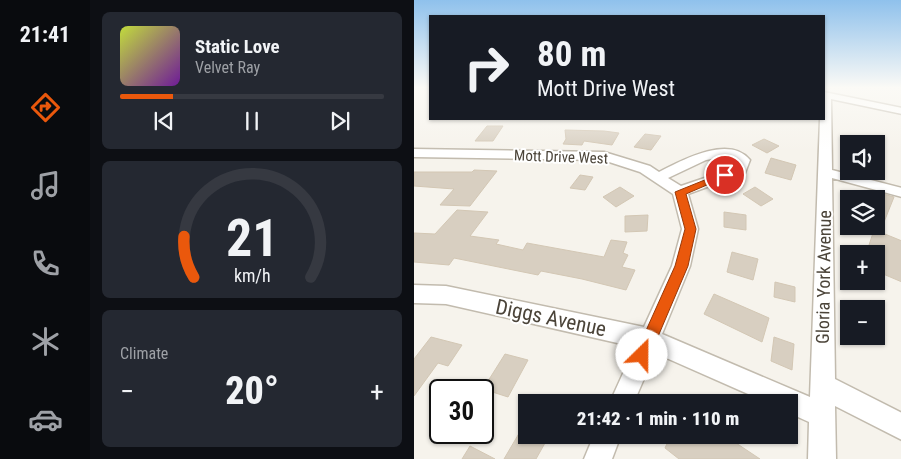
<!DOCTYPE html>
<meta charset="utf-8">
<style>
:root{--surface:#171b24;--page:#242831;--text:#f1f3f6;--muted:#9ea1a6;--line:#363941;--accent:#ea580c}
body{margin:0;font-family:"Roboto Condensed",sans-serif;background:var(--page);color:var(--text);height:100vh;display:flex;flex-direction:column;font-size:19px;white-space:nowrap}
*{box-sizing:border-box;margin:0}
p{font-size:16px;color:var(--muted)}
.icon{flex:none;width:28px;height:28px;fill:none;stroke:currentColor;stroke-width:2;stroke-linecap:round;stroke-linejoin:round}
.map{position:relative;flex:1;overflow:hidden}
.panel{display:flex;flex-direction:column;gap:12px;padding:12px;background:#0d0f14;width:324px}
.panel>*{flex:none}
.guide{position:absolute;left:15px;top:15px;width:396px;height:105px;border-radius:0px;box-shadow:0 1px 4px #0004;background:#171b24;color:var(--text);overflow:hidden}
.controls{position:absolute;left:426px;top:135px;display:grid;gap:10px}
.controls a{display:grid;place-items:center;width:45px;height:45px;border-radius:0px;background:var(--surface);box-shadow:0 1px 4px #0004;font-size:25px}
.speed{position:absolute;left:15px;top:379px;display:flex;gap:10px;font-size:25px;font-weight:700;text-align:center}
.speed>*{display:grid;place-content:center;width:65px;height:65px;border-radius:50%;background:var(--surface);box-shadow:0 1px 4px #0004;line-height:1}
.speed .limit{border:2px solid #111;border-radius:8px;background:#fff;color:#111}
.pin{position:absolute;display:grid;place-items:center;width:42px;height:42px;color:#fff;margin:-21px;border:2px solid #fff;border-radius:50%;box-shadow:0 1px 5px #0007}
.me{position:absolute;width:55px;margin:-28px;rotate:23deg;stroke-linejoin:round;filter:drop-shadow(0 0 4px #0008)}
.turn{display:flex;align-items:center;gap:18px;height:105px;padding:0 25px;font-size:22px}
.turn .icon{width:65px;height:65px;stroke-width:2.5}
.turn b{display:block;font-size:35px;line-height:42px}
.big{font-size:38px;font-weight:800;line-height:1.1}
.panel .widget{flex:1;display:flex;flex-direction:column;justify-content:center;gap:8px;min-width:0;padding:0 18px;border-radius:8px;background:var(--page)}
.panel .dial{align-items:center;gap:0}
.dial svg{height:130px;overflow:visible;fill:none;stroke:var(--line);stroke-width:7;stroke-linecap:round;text-anchor:middle}
.dial text{fill:var(--text);stroke:none}
.song{display:flex;align-items:center;gap:15px}
.cover{width:60px;height:60px;border-radius:8px;background:linear-gradient(135deg,hsl(70 70% 55%),hsl(280 70% 35%))}
.played{height:5px;border-radius:2px;background:linear-gradient(90deg,var(--accent) 20%,var(--line) 20%)}
.keys{display:flex;justify-content:space-around;direction:ltr}
.heat{display:flex;justify-content:space-between;align-items:center;font-size:28px;direction:ltr}
.trip{position:absolute;left:104px;top:394px;width:280px;height:50px;border-radius:0px;background:var(--surface);box-shadow:0 1px 4px #0004;font-weight:800;line-height:50px;text-align:center}
main{display:flex;flex:1;min-height:0}
.tab-bar{display:flex;flex-direction:column;width:90px;justify-content:space-around;align-items:center;background:#090b0e;color:var(--muted)}
.tab-bar .icon{width:35px;height:35px}
.tab-bar .current{color:var(--accent)}
.tab-bar b{font-size:22px;color:var(--text)}
.map>svg:first-child{display:block}
</style>
<main>
<nav class="tab-bar">
<b>21:41</b>
<svg class="icon current" aria-label="directions" viewBox="0 0 24 24"><path d="M12 3l9 9-9 9-9-9zM9 14v-3h6M13 9l2 2-2 2"/></svg>
<svg class="icon" aria-label="music" viewBox="0 0 24 24"><path d="M9 18V5l10-2v13"/><circle cx="6" cy="18" r="3"/><circle cx="16" cy="16" r="3"/></svg>
<svg class="icon" aria-label="phone" viewBox="0 0 24 24"><path d="M5 4h4l2 5-3 2q2 4 5 5l2-3 5 2v4C11 20 4 13 5 4z"/></svg>
<svg class="icon" aria-label="climate" viewBox="0 0 24 24"><path d="M12 3v18M4 7l16 10M4 17L20 7"/></svg>
<svg class="icon" aria-label="car" viewBox="0 0 24 24"><path d="M5 17H2v-5l4-1 3-4h7l3 4 3 1v5h-3M9 17h6M6 11h13"/><circle cx="7" cy="17" r="2"/><circle cx="17" cy="17" r="2"/></svg>
</nav>
<section class="panel">
<div class="widget">
<div class="song"><i class="cover"></i><div><b>Static Love</b><p>Velvet Ray</p></div></div>
<div class="played"></div>
<div class="keys"><svg class="icon" aria-label="previous" viewBox="0 0 24 24"><path d="M18 5L8 12l10 7zM5 5v14"/></svg><svg class="icon" aria-label="pause" viewBox="0 0 24 24"><path d="M8 5v14M16 5v14"/></svg><svg class="icon" aria-label="next" viewBox="0 0 24 24"><path d="M6 5l10 7-10 7zM19 5v14"/></svg></div>
</div>
<div class="widget dial"><svg viewBox="0 0 100 80">
<path d="M14 69A42 42 0 1 1 86 69"/>
<path d="M14 69A42 42 0 0 1 8 44" stroke="#ea580c"/>
<text x="50" y="56" font-size="32" font-weight="700">21</text>
<text x="50" y="72" font-size="11">km/h</text>
</svg></div>
<div class="widget"><p>Climate</p>
<div class="heat"><a>−</a><b class="big">20°</b><a>+</a></div>
</div>
</section>
<div class="map">
<svg width="488" height="459" viewBox="0 0 488 459">
<rect width="100%" height="100%" fill="#f6f3ec"/>
<g fill="#d8cfc1" stroke="#d3c7b4">
<polygon points="73,126 89,126 79,141 61,141"/>
<polygon points="151,130 190,131 205,133 198,145 170,141 168,145 149,144 152,139"/>
<polygon points="231,134 247,136 237,150 220,147"/>
<polygon points="350,139 365,146 353,153 338,145"/>
<polygon points="357,158 382,165 377,180 351,173"/>
<polygon points="60,170 83,171 56,206 26,205 40,189 0,186 0,172 58,172"/>
<polygon points="166,175 179,177 171,190 156,188"/>
<polygon points="206,187 220,196 202,207 189,197"/>
<polygon points="341,187 359,199 347,206 329,194"/>
<polygon points="462,192 480,197 466,232 488,241 488,282 462,271 468,250 455,245 460,230 462,231"/>
<polygon points="43,210 74,212 56,236 85,240 82,244 109,250 113,243 190,257 197,240 213,242 209,253 214,255 208,267 221,270 212,290 168,279 127,271 124,275 40,258 35,265 0,262 0,233 21,234"/>
<polygon points="310,212 332,215 332,230 310,227"/>
<polygon points="234,215 233,231 211,232 211,216"/>
<polygon points="318,252 344,259 339,280 313,272"/>
<polygon points="361,282 381,287 381,302 360,297"/>
<polygon points="300,294 355,318 348,342 290,314"/>
<polygon points="17,337 48,345 34,366 24,363 0,396 0,359"/>
<polygon points="360,337 380,344 378,370 357,361"/>
<polygon points="91,354 114,360 94,397 69,389"/>
<polygon points="107,430 131,443 122,459 90,459"/>
<polygon points="257,435 310,435 346,459 265,459 251,448"/>
<polygon points="56,446 81,459 48,459"/>
</g>
<g fill="none" stroke-linecap="round" stroke-linejoin="round">
<defs>
<g id="minor">
<path d="M410 92 488 108V114L417 99 418 170 488 188V197L418 178 421 379 488 413V440L421 406 422 459H394L395 422 375 413V402H352L241 353 220 402H196L221 347 32 304 0 303V285L32 286 230 327 258 266 268 229 259 194 226 172 189 160 0 157V149L190 152 236 166 245 172C267 161 315 134 336 160L331 173 274 194 284 229 276 266 248 334 396 397 406 119H410ZM309 157 323 161 320 168 267 186 254 178 292 160Z"/>
<polygon points="180,435 207,435 198,459 170,459"/>
</g>
</defs>
<use href="#minor" stroke="#c2bbae" stroke-width="3"/>
<use href="#minor" fill="#fff" fill-rule="evenodd"/>
</g>
<linearGradient id="sky" x2="0" y2="1"><stop stop-color="#8fc1ec"/><stop offset="0.58" stop-color="#fbfaf6"/><stop offset="1" stop-color="#fbfaf6" stop-opacity="0"/></linearGradient>
<rect width="488" height="151" fill="url(#sky)"/>
<polygon fill="#ea580c" stroke="#983908" points="308,173 316,175 272,194 282,229 274,266 234,360 228,363 223,360 221,355 261,266 271,229 261,192"/>
<g text-anchor="middle" stroke-width="4" stroke-linejoin="round" paint-order="stroke">
<g font-size="15" fill="#4b4439" stroke="#fff">
<text transform="translate(147 157) rotate(2)" y="5">Mott Drive West</text>
</g>
<g font-size="18" fill="#4b4439" stroke="#fff">
<text transform="translate(410 277) rotate(-89)" y="6">Gloria York Avenue</text>
</g>
<g font-size="21" fill="#4b4439" stroke="#fff">
<text transform="translate(137 318) rotate(12)" y="7">Diggs Avenue</text>
</g>
</g>
</svg>
<div class="controls">
<a><svg class="icon" aria-label="sound" viewBox="0 0 24 24"><path d="M4 9h4l5-4v14l-5-4H4zM17 9q2 3 0 6"/></svg></a>
<a><svg class="icon" aria-label="layers" viewBox="0 0 24 24"><path d="M12 4l9 5-9 5-9-5zM3 14l9 5 9-5"/></svg></a>
<a>+</a>
<a>−</a>
</div>
<div class="speed"><div class="limit">30</div></div>
<div class="pin" style="left:311px;top:175px;background:#d93025"><svg class="icon" aria-label="arrive" viewBox="0 0 24 24"><path d="M6 21V4h12l-3 4 3 4H6"/></svg></div>
<svg class="me" style="left:228px;top:355px" viewBox="-20 -20 40 40"><circle r="19" fill="#fff"/><path d="M0-13L10 11 0 6-10 11z" fill="#ea580c"/></svg>
<div class="trip">21:42 · 1 min · 110 m</div>
<div class="guide">
<div class="turn"><svg class="icon" aria-label="right" viewBox="0 0 24 24"><path d="M7 20v-9h11M14 6l5 5-5 5"/></svg><div><b>80 m</b>Mott Drive West</div></div>
</div>
</div>
</main>
